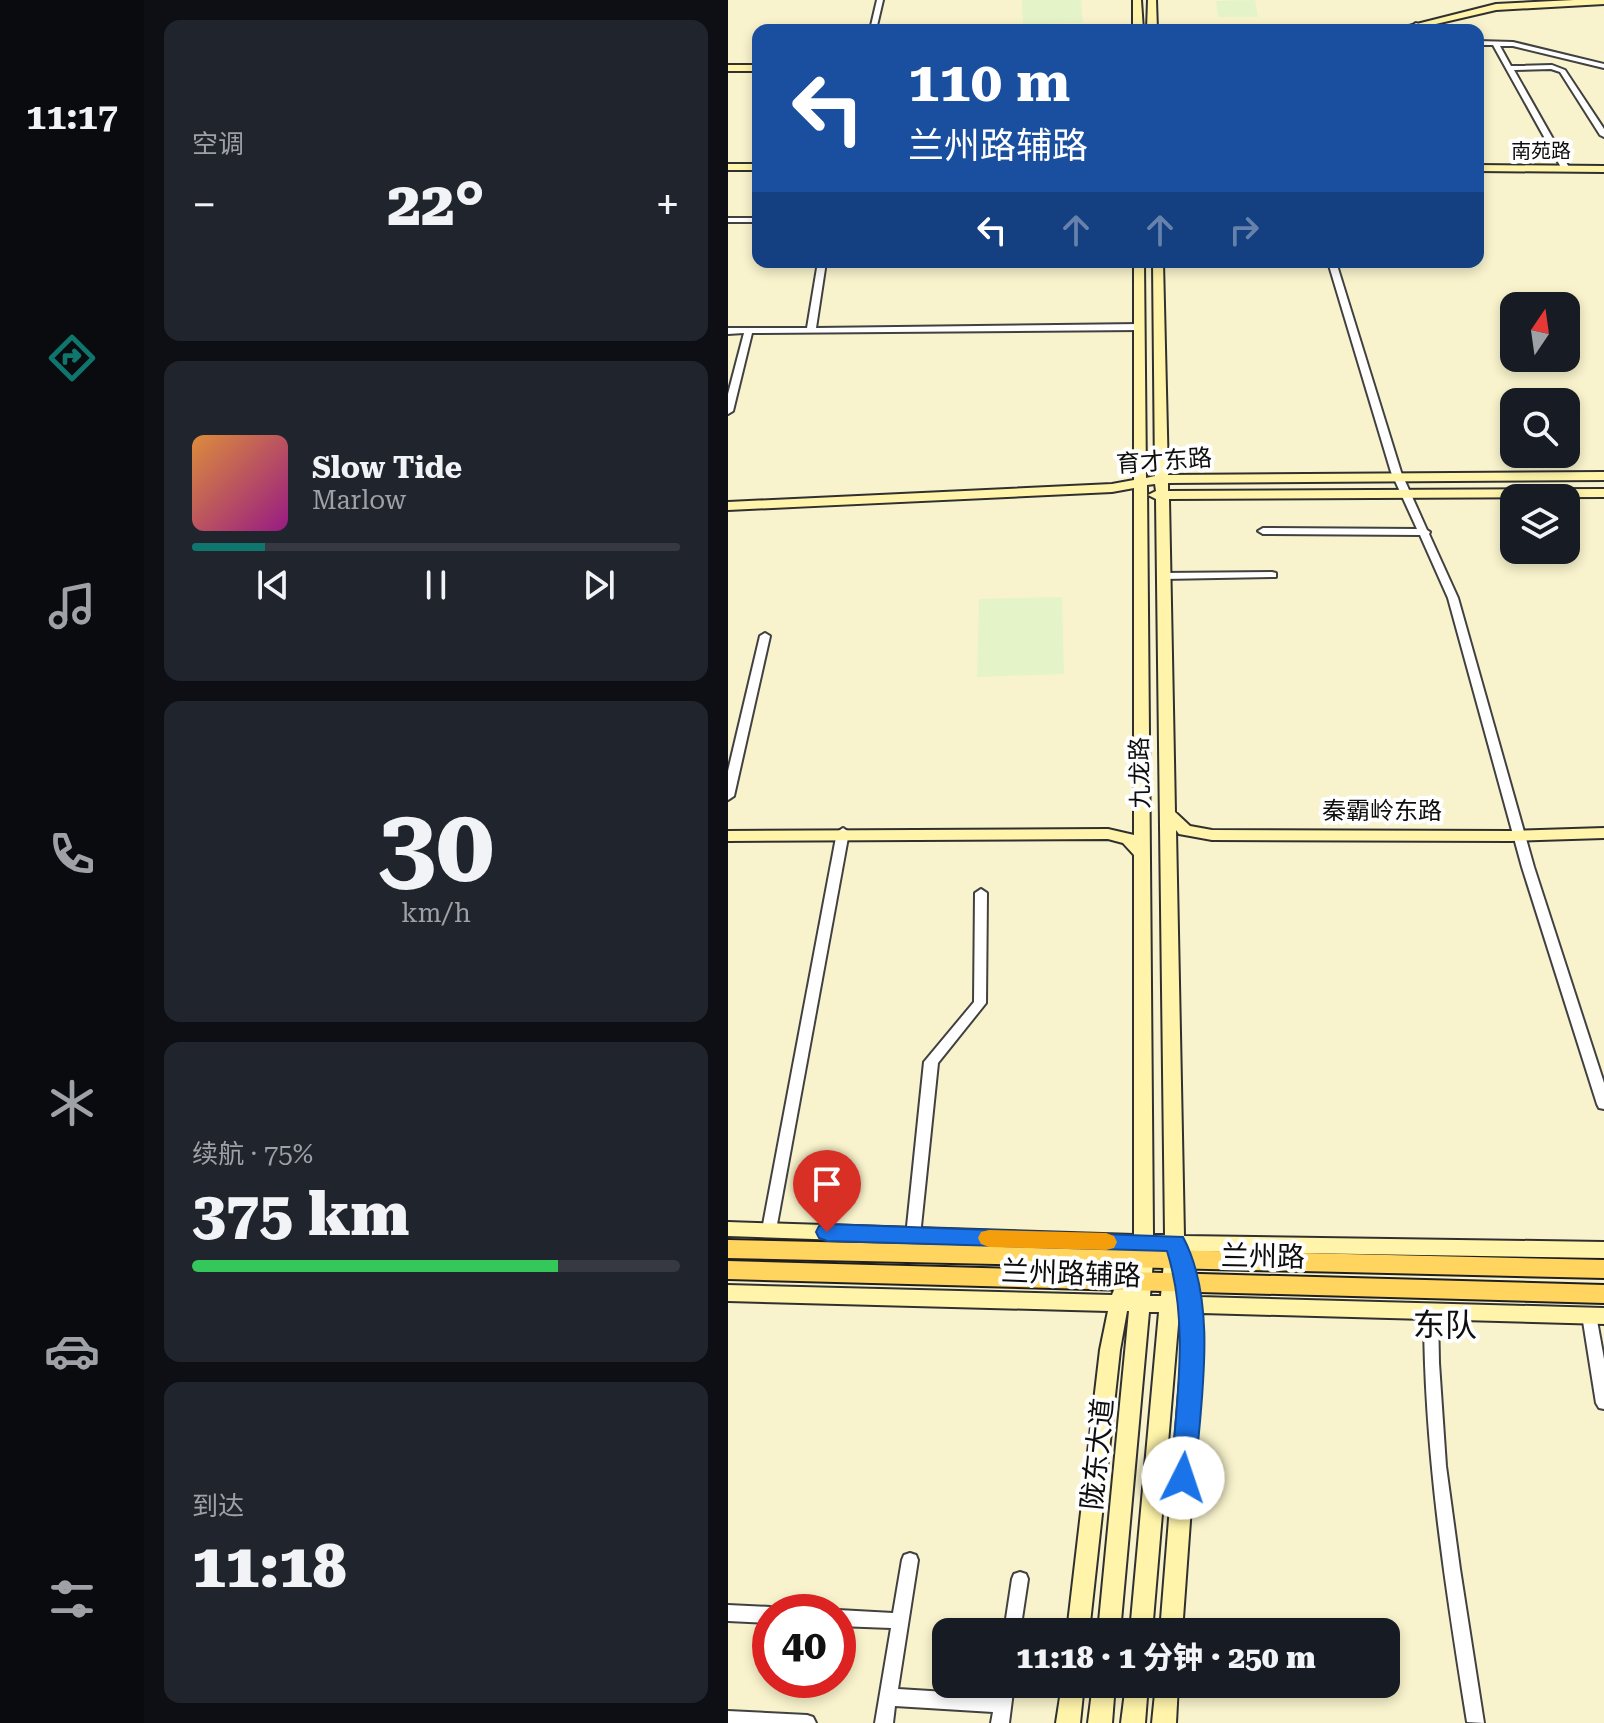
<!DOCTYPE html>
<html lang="zh">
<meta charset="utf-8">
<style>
:root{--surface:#171b24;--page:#20242c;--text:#f1f3f6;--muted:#9ea1a6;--line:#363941;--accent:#0f766e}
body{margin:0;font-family:"Roboto Serif","Noto Sans SC",serif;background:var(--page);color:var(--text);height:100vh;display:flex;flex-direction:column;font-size:30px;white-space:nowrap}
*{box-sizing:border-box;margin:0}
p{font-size:26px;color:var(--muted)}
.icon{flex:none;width:44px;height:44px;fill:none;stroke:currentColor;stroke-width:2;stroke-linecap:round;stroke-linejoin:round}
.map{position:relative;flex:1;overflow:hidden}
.panel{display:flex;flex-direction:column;gap:20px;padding:20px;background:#0d0f14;width:584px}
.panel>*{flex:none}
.guide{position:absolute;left:24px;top:24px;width:732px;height:244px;border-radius:16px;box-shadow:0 4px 12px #0003;background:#1a4fa0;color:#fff;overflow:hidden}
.needle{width:52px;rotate:13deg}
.tools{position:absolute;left:772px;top:292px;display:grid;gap:16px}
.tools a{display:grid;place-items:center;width:80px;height:80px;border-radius:16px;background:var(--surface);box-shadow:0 4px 12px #0003;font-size:40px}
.speed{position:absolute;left:24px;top:1594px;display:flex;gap:16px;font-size:40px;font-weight:700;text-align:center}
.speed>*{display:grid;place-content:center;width:104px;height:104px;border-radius:50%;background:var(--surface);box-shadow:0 4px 12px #0003;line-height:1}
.speed .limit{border:12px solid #d22;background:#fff;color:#111}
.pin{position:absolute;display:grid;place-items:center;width:68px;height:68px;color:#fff;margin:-82px -34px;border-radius:50% 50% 50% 0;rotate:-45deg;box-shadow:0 0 8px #0007}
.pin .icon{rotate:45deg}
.me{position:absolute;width:88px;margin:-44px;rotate:4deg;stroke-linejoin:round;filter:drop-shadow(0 0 6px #0008)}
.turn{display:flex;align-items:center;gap:28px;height:168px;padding:0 24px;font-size:36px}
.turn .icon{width:104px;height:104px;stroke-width:2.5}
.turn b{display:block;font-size:56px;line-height:68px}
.lanes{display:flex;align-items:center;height:76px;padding:0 24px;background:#0003;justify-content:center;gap:40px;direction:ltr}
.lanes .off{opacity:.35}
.big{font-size:60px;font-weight:800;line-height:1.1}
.panel .tile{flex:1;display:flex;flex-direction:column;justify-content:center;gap:12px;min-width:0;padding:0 28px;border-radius:16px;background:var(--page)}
.panel .dial{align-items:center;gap:0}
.dial b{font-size:104px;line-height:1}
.song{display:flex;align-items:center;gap:24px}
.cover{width:96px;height:96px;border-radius:12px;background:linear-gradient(135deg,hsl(30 70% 55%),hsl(310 70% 35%))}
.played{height:8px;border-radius:4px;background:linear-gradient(90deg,var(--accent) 15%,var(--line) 15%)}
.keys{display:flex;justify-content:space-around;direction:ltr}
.heat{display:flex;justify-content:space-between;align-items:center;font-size:44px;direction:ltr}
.charge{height:12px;border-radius:6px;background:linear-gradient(90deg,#34c759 75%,var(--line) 0)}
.trip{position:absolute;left:204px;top:1618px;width:468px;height:80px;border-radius:16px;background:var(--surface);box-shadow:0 4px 12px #0003;font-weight:800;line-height:80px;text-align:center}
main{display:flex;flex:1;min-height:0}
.tabs{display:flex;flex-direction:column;width:144px;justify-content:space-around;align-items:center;background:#090b0e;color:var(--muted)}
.tabs .icon{width:56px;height:56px}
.tabs .on{color:var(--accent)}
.tabs b{font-size:36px;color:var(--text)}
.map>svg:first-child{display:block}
</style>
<main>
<nav class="tabs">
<b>11:17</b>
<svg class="icon on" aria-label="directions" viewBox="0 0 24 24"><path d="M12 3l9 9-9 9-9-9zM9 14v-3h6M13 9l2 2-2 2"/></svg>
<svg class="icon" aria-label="music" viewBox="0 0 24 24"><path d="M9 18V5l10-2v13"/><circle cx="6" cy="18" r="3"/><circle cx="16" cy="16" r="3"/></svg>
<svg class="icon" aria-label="phone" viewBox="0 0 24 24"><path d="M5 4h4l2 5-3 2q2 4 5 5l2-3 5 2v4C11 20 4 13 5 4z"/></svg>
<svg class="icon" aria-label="climate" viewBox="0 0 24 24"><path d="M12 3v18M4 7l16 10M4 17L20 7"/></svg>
<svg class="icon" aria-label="car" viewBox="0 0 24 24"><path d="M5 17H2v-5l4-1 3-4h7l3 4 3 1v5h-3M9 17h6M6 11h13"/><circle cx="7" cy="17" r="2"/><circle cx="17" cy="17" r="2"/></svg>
<svg class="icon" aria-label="filters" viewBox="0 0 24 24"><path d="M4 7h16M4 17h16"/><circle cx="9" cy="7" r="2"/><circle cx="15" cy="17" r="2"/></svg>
</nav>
<section class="panel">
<div class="tile"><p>空调</p>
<div class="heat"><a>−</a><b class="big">22°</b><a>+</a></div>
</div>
<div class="tile">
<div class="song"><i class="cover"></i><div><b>Slow Tide</b><p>Marlow</p></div></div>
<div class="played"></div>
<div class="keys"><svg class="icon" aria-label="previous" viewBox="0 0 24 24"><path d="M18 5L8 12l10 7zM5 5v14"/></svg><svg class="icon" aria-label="pause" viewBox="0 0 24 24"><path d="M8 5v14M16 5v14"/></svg><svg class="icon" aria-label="next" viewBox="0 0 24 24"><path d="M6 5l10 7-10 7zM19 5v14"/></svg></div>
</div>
<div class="tile dial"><b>30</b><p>km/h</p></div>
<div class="tile"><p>续航 · 75%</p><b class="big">375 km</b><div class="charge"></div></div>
<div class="tile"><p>到达</p><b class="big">11:18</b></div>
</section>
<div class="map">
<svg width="876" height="1723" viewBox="0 0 876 1723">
<rect width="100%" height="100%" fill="#fffcef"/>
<path fill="#f8f3cc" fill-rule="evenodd" d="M0 0H876V1723H0ZM30 30H750V262H30ZM786 306H838V358H786ZM786 402H838V454H786ZM786 498H838V550H786ZM42 1612H110V1680H42ZM218 1632H658V1684H218Z"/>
<g fill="#e5f3c8">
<polygon points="294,0 353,0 355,23 295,24"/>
<polygon points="527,0 530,17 490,17 488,1"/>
<polygon points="334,597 336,674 249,677 251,599"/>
</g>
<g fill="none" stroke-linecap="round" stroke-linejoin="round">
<defs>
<g id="street">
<polygon points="149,0 155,0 148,30 142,30"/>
<path d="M688 23 703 29 704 30C697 30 690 30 685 25Z"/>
<polygon points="750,41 785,42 876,64 876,68 785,46 772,46 783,66 824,65 837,70 876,129 876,137 872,135 832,72 823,69 786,70 842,169 835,171 765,45 750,45"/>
<rect x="0" y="218" width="30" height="4"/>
<polygon points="90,262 98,262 88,328 412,324 416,327 412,330 24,333 5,411 0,414 0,394 16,333 0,334 0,328 79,328"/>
<polygon points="600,262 608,262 673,472 699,530 702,532 701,534 730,598 806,867 876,1083 876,1109 871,1108 869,1104 794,867 720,598 692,535 535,534 530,531 535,528 689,529 663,472"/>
<polygon points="544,572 548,573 548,577 435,579 430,576 435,573"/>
<polygon points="37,633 42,636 6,796 0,800 0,771 32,636"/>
<polygon points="115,828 121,832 48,1230 46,1234 41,1236 36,1234 34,1230 109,832"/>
<polygon points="253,889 259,893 258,1003 210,1063 192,1236 190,1240 185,1242 180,1240 178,1236 196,1062 246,1002 247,893"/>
<path d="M703 1305 708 1307 710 1311 711 1363 718 1466 732 1569 756 1723 739 1722C717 1585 696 1450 696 1311L698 1307Z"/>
<polygon points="861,1309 866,1311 868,1315 876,1359 876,1409 871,1408 868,1403 854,1315 856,1311"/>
<polygon points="182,1553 188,1555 190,1560 170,1689 267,1695 268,1684 286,1684 281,1723 263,1723 265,1712 167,1706 165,1723 147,1723 163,1628 110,1626 110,1612 106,1612 110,1610 165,1613 174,1560 176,1555"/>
<polygon points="292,1572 298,1574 300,1579 292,1632 276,1632 284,1579 286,1574"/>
<polygon points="0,1605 42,1607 49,1612 42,1612 42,1623 0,1621"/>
<polygon points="0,1711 79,1715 85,1717 88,1723 0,1723"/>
</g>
<g id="secondary">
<polygon points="405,0 413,0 415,30 405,30"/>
<polygon points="420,0 428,0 429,30 419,30"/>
<polygon points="846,0 876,0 876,4 768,10 682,30 665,30 768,4"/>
<rect x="0" y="65" width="30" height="6"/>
<rect x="0" y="164" width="30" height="6"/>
<polygon points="750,165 876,166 876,172 750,171"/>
<path d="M406 262H416L418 478 427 476 425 262H435L440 475 876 472V480L440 483V491L876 489V497L441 499 447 812 462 826 484 830 783 831 876 828V838L783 841 484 840 451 834 448 830 456 1236 876 1242V1258L456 1251 455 1264 464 1266 472 1297 876 1308V1324L474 1313V1355L454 1632H432L454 1355V1313H451L424 1632H402L431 1312H421L392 1632H370L401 1311H399L392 1350 361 1632H339L372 1350 380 1311 0 1301V1285L384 1295 402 1250 0 1236V1222L406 1235V855L395 843 380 839 0 841V831L380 829 406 835V488L384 492 0 510V502L384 484 406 480ZM427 484 428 491 420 495 428 499 437 1235H425L419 485ZM426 1250H437L433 1296H422Z"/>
<polygon points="334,1684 356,1684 352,1723 328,1723"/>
<polygon points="365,1684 387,1684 384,1723 360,1723"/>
<polygon points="398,1684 420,1684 417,1723 393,1723"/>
<polygon points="428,1684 450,1684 448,1723 424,1723"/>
</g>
<g id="primary">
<polygon points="0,1240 876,1260 876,1278 0,1258"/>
<polygon points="0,1261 876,1285 876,1303 0,1279"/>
</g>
</defs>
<use href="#street" stroke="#414141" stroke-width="4"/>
<use href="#secondary" stroke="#303030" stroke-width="4"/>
<use href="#primary" stroke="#1f1f1f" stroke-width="4"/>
<use href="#street" fill="#fff" fill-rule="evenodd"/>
<use href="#secondary" fill="#fff4aa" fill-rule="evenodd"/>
<use href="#primary" fill="#ffd55f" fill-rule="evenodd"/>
</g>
<path fill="#1a73e8" stroke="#114b97" stroke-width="2" d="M99 1224 455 1237C491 1305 472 1404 467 1478L463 1485 455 1488 446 1485 443 1478C448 1402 462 1325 439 1251L99 1241 91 1238 88 1232 91 1226Z"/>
<polygon fill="#f59e0b" points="261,1230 378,1233 386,1236 389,1242 386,1248 378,1250 261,1247 253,1244 250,1238 253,1232"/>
<g text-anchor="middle" stroke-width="8" stroke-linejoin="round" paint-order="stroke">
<g font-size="20" fill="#0e0e0e" stroke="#fff">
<text x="813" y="158">南苑路</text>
</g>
<g font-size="24" fill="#0e0e0e" stroke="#fff">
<text transform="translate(436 461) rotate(-4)" y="8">育才东路</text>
<text transform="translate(412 773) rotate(-91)" y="8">九龙路</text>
<text x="654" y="819">秦霸岭东路</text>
</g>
<g font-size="28" fill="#0e0e0e" stroke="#fff">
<text transform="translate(535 1256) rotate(1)" y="10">兰州路</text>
<text transform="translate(343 1273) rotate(2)" y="10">兰州路辅路</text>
<text transform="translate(369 1454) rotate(-84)" y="10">陇东大道</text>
</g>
<g font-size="32" fill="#0e0e0e" stroke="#fff">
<text x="717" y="1336">东队</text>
</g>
</g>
</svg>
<div class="tools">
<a><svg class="needle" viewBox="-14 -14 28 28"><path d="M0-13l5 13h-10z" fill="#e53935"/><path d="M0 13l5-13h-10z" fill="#9ea1a6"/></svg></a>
<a><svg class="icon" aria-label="search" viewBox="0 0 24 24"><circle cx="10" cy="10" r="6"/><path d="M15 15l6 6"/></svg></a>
<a><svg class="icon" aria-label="layers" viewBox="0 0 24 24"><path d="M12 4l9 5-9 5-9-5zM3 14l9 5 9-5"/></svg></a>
</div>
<div class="speed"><div class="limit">40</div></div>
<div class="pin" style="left:99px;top:1232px;background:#d93025"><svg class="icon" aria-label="arrive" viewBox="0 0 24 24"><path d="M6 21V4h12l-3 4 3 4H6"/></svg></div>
<svg class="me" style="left:455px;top:1478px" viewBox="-20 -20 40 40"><circle r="19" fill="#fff"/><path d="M0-13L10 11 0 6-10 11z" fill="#1a73e8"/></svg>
<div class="trip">11:18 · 1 分钟 · 250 m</div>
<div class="guide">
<div class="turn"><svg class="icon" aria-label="left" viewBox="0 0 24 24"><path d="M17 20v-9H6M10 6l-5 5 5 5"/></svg><div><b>110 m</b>兰州路辅路</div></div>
<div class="lanes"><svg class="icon" aria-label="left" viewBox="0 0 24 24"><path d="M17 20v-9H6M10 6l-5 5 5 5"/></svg><svg class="icon off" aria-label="ahead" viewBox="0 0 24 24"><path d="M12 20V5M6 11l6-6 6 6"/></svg><svg class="icon off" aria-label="ahead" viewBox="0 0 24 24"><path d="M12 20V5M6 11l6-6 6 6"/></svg><svg class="icon off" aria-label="right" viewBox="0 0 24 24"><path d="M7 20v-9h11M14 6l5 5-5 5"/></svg></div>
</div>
</div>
</main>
